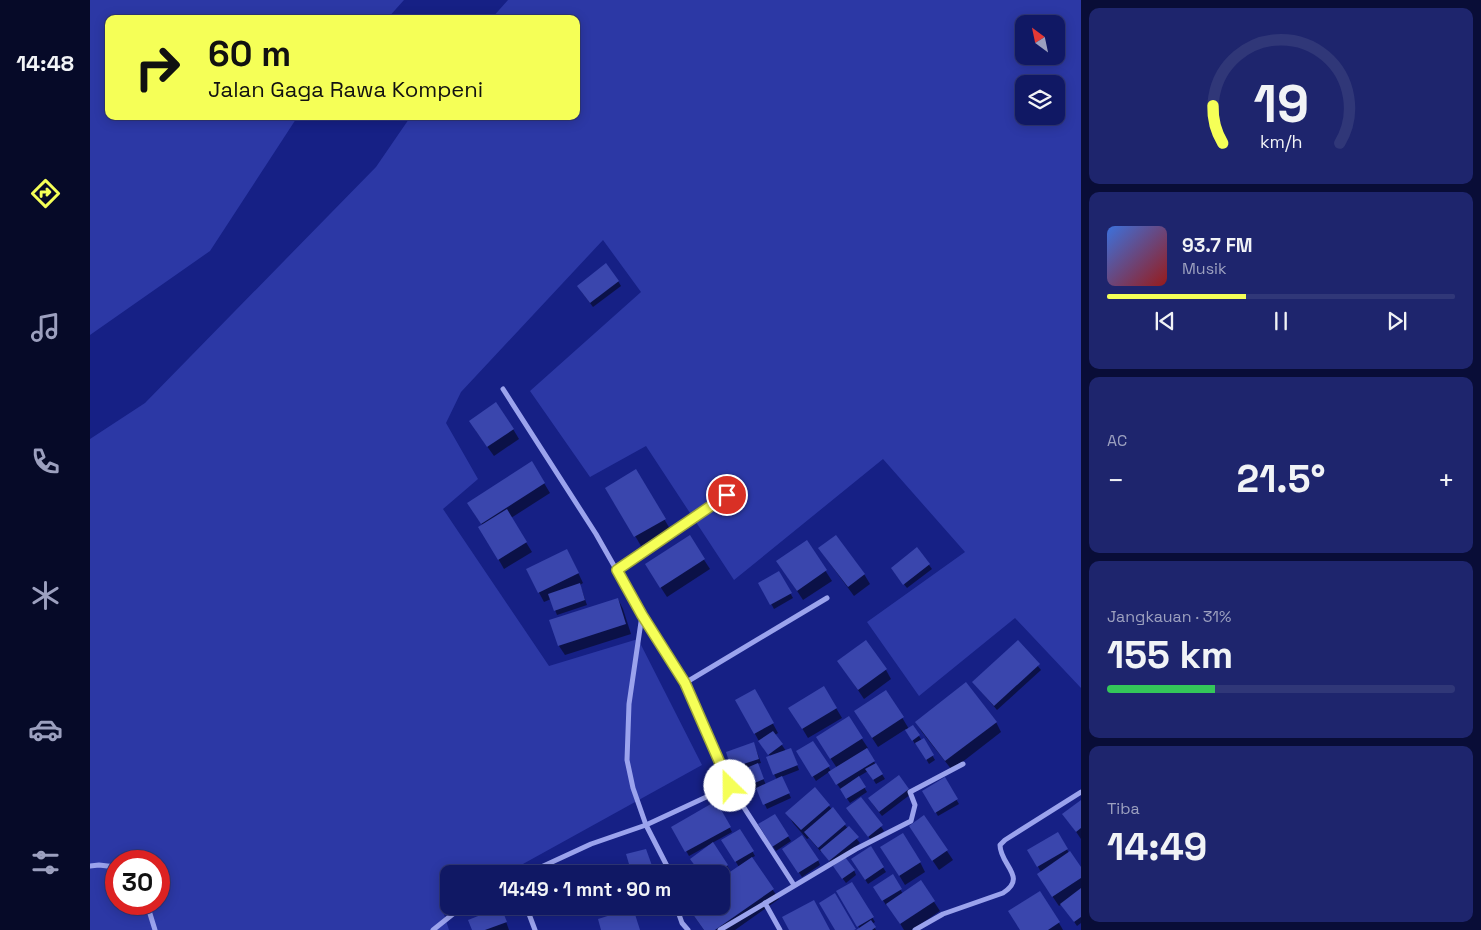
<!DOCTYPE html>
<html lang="id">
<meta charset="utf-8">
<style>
:root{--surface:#101864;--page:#1e256d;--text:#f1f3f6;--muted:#9ca0bf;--line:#303778;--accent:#f5ff57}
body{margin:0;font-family:"Space Grotesk",sans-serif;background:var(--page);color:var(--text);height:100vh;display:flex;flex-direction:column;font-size:19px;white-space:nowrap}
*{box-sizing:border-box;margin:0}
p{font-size:16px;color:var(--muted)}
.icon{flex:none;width:28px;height:28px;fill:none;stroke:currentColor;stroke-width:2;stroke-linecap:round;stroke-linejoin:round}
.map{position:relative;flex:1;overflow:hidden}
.drawer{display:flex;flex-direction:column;gap:8px;padding:8px;background:#090d37;width:400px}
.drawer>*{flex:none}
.banner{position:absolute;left:15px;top:15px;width:475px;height:105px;border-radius:10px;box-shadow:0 2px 12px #0003,0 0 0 1px var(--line);background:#f5ff57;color:#111;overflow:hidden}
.needle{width:32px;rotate:327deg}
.tools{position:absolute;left:925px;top:15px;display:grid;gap:10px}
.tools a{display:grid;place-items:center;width:50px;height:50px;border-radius:10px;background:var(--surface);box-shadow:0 2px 12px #0003,0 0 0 1px var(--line);font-size:25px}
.speed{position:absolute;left:15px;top:850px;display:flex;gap:10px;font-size:25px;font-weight:700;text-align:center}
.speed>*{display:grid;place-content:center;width:65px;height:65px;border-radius:50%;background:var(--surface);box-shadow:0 2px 12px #0003,0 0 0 1px var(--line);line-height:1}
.speed .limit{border:8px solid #d22;background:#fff;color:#111}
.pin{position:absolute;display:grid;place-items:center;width:42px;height:42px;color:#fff;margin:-21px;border:2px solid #fff;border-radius:50%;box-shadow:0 1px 5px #0007}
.me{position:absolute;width:55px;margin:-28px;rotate:337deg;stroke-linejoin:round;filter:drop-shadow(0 0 4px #0008)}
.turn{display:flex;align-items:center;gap:18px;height:105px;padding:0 20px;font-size:22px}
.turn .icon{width:65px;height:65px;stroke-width:2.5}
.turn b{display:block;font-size:35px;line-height:42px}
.big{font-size:38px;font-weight:600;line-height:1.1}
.drawer .tile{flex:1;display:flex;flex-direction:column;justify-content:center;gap:8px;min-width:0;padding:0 18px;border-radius:10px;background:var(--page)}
.drawer .dial{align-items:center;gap:0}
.dial svg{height:130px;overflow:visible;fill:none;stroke:var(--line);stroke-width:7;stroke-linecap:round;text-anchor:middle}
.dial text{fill:var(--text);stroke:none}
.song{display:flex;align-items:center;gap:15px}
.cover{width:60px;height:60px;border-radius:8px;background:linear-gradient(135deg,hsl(220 70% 55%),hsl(0 70% 35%))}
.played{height:5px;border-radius:2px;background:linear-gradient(90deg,var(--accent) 40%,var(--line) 40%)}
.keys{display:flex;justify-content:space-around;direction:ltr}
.heat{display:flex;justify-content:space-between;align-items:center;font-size:28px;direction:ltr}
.charge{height:8px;border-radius:4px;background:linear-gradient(90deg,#34c759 31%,var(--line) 0)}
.trip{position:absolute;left:350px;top:865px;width:290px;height:50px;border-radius:10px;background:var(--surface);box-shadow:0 2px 12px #0003,0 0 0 1px var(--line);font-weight:600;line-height:50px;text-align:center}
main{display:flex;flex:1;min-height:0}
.dock{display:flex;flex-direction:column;width:90px;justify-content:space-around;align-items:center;background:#060a28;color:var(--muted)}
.dock .icon{width:35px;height:35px}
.dock .selected{color:var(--accent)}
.dock b{font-size:22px;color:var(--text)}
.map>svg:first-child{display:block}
</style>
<main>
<nav class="dock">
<b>14:48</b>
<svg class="icon selected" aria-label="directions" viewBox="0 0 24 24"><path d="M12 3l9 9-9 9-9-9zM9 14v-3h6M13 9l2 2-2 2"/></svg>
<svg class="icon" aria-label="music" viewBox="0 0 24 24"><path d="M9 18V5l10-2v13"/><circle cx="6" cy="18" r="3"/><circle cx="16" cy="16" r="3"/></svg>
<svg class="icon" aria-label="phone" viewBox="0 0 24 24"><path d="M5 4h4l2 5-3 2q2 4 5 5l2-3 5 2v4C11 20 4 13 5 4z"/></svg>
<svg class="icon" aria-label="climate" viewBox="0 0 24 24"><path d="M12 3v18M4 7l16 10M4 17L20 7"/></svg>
<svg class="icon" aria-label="car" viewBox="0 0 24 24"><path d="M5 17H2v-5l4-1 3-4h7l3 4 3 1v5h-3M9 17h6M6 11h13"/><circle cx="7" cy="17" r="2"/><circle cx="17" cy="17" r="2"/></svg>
<svg class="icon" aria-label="filters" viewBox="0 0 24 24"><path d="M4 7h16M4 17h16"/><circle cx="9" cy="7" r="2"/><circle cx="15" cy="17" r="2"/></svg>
</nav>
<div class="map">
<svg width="991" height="930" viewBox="0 0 991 930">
<rect width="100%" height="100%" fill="#162085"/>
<g fill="#2c38a5" fill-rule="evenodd">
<polygon points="0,0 314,0 297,19 19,19 19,116 208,116 120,251 0,335"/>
<path d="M418 0H991V688L925 618 829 696 777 622 875 552 793 459 644 580 556 446 500 477 440 391 551 292 513 240 371 392 356 423 388 479 353 509 459 666 548 639 612 765 415 874H359V905L352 908 359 930H0V439L55 403 286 167 321 116H486V19H401ZM934 24H966V56H934ZM934 84H966V116H934ZM26 861H69V904H26Z"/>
</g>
<g fill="#0007">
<polygon points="528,281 531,286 503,307 491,291"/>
<polygon points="423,429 429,439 404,456 386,431"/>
<polygon points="546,471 580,529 551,546 517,488"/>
<polygon points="454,483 460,493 421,518 442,552 414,569 390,527 392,525 384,513"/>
<polygon points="599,537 620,569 577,597 562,574"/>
<polygon points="717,542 742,581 713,600 694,571"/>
<polygon points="730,549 774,574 780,584 764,596 736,558"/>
<polygon points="827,549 842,569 817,588 805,573"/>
<polygon points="482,560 493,583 490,585 497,605 467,615 461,599 454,602 437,570"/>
<polygon points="689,573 703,598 684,609 670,583"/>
<polygon points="528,599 533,609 541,634 475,655 469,646 461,621"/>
<polygon points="928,642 951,670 907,710 883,682"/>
<polygon points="749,662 796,670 801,679 774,699"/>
<polygon points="734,688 752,718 718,738 706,718"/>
<polygon points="665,691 688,733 685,735 696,751 703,754 709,770 691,777 701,798 677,809 667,788 657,792 648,771 645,772 642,767 664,744 671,763 667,764 676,785 687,780 684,774 681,757 670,743 647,701"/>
<polygon points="796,691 819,729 823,726 832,741 833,740 845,760 839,764 827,743 825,744 816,729 788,747 771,721"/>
<polygon points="759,718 772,739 778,748 776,749 795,779 786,784 778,771 768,777 777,792 760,803 739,772 726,781 708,752 723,742 741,771 747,768 733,747"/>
<polygon points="826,722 906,722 911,732 862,770 832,732"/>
<polygon points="854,779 869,804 848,816 834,791"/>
<polygon points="818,789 821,794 792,816 782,803"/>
<polygon points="771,798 794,831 781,840 760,813"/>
<polygon points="991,802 991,839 974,814"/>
<polygon points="626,803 642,832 622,843 640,870 631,876 631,874 612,874 620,846 619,845 599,856 583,827"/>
<polygon points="739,806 770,843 742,865 732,851 731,852 719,838 717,839 703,823 697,813"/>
<polygon points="685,816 701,841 686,851 669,825"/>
<polygon points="834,817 863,860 849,870 826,836"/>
<polygon points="650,830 665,856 661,858 689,899 645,930 614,930 602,913 631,906 649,867 633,841"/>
<polygon points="968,834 979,853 991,870 991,923 987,926 972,904 969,906 954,884 951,872 939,850"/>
<polygon points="780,848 796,872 778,884 765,864"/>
<polygon points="696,853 728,860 730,865 712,877"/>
<polygon points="798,857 830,862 835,872 815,885"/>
<polygon points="764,870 766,875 756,883 747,871"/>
<polygon points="802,876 813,894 831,882 850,911 822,930 814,930 798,904 796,905 785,888"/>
<polygon points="762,883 785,922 782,924 786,930 769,930 770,929 748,892"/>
<polygon points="949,892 969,923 973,930 931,930"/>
<polygon points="413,913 419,930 384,930"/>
</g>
<g fill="#3a46ad">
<polygon points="516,263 529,281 500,303 487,286"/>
<polygon points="406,402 424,429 397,447 379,421"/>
<polygon points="442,461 455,483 391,524 377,503"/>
<polygon points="546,469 576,519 544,537 515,488"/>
<polygon points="417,509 437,542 408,560 388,527"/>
<polygon points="600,535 615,559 570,588 555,564"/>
<polygon points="746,535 775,574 758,587 728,548"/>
<polygon points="717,540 737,570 707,591 686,561"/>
<polygon points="827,547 840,564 813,585 801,568"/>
<polygon points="477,549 489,573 448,593 436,569"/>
<polygon points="689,571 702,593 680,605 668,583"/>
<polygon points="490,583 495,600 464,611 458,594"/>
<polygon points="528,598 536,624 468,646 459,620"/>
<polygon points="776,640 797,669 768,690 747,661"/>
<polygon points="928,640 950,664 904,706 882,682"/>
<polygon points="876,682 907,722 855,761 825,722"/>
<polygon points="734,686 747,708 712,729 698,708"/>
<polygon points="665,689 684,723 664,734 645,700"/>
<polygon points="796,690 814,717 782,738 764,711"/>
<polygon points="759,716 773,738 740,759 726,737"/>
<polygon points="823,725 830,735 822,741 815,730"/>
<polygon points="683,731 693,744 678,755 668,741"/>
<polygon points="834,738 844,755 836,760 825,743"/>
<polygon points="723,741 740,766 722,777 706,751"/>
<polygon points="664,742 669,759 641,768 636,752"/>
<polygon points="701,748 708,765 683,775 676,757"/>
<polygon points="777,748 785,761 746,785 738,772"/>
<polygon points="668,763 674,779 653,788 647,772"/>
<polygon points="786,763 793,774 783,780 775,769"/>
<polygon points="809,775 819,789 789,812 778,798"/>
<polygon points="692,776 700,793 673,805 666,788"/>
<polygon points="769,776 776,787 756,799 750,789"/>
<polygon points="855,777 868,799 845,813 832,791"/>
<polygon points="725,787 740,805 711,830 695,813"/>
<polygon points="771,797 793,825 778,837 756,808"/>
<polygon points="991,800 991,828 986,832 972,814"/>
<polygon points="626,801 641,827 595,852 581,827"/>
<polygon points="743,807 756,824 728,848 714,832"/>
<polygon points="685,814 699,836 682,847 668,824"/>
<polygon points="834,815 858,850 842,861 819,826"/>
<polygon points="759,826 769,837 739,861 730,850"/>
<polygon points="650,829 664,851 645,862 631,840"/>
<polygon points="968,832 978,849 947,867 937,850"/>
<polygon points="813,833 831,862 809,876 790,847"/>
<polygon points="712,835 729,860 708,873 692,849"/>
<polygon points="623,842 638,865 625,874 611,874 600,859"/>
<polygon points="781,846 794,867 775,880 761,859"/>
<polygon points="556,849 565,874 542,874 536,854"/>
<polygon points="980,851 991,867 991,878 962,897 947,874"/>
<polygon points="662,857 684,889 625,930 614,930 597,906 631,906 631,878"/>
<polygon points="755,857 765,870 752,879 743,866"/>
<polygon points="803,874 812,889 792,901 783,887"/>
<polygon points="831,880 845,901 810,924 796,904"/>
<polygon points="762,882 784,917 767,927 746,891"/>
<polygon points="991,888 991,917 984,922 970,904"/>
<polygon points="950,891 970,922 958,930 930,930 918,911"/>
<polygon points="745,893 766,929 764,930 745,930 729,903"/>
<polygon points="724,900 740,930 699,930 692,917"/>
<polygon points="411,907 417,922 395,930 382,930 378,920"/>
<polygon points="543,908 550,930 511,930 508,919"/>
<polygon points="781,920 786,927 782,930 766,930"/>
</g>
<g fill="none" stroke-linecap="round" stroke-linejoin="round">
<g stroke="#9ba3ed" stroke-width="5">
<polyline points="413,389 506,534 552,615 595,683 640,786 704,885"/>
<polyline points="527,571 637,495"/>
<polyline points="552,615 539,704 537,760 543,788 556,825 578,868 579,874"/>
<polyline points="595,683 737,598"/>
<polyline points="0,866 9,865 26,867"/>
<polyline points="436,874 501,844 556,825 640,786"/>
<polyline points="675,903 690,930"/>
<polyline points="57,904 65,930"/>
<polyline points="436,906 445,930"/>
<polyline points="586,906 592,923 598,930"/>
<polyline points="343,930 373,906"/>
<polyline points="630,930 766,849 821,821 825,805 820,792 873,764"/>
<path d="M825 930 853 914 913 893C938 877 910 865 910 845L915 840 991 792"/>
</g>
</g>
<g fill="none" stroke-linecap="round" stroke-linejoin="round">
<defs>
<polyline id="route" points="637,495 527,570 552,615 595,683 640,786"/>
</defs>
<use href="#route" stroke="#9fa639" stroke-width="12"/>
<use href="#route" stroke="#f5ff57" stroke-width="9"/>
</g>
</svg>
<div class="tools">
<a><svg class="needle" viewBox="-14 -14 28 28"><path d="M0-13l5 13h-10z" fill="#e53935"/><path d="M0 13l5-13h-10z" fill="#9ca0bf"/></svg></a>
<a><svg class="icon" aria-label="layers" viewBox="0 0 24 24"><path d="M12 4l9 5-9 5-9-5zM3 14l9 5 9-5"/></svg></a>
</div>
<div class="speed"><div class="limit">30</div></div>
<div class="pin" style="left:637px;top:495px;background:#d93025"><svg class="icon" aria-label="arrive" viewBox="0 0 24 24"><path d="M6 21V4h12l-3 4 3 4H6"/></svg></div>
<svg class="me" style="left:640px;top:786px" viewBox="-20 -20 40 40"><circle r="19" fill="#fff"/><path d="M0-13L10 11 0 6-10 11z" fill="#f5ff57"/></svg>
<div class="trip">14:49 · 1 mnt · 90 m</div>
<div class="banner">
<div class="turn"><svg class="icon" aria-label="right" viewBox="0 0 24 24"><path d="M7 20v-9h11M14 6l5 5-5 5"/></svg><div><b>60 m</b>Jalan Gaga Rawa Kompeni</div></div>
</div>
</div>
<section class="drawer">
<div class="tile dial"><svg viewBox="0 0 100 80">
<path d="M14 69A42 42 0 1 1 86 69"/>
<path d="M14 69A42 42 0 0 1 8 46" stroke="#f5ff57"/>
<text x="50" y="56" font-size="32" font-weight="700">19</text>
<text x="50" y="72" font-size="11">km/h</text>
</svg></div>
<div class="tile">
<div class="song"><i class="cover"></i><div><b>93.7 FM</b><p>Musik</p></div></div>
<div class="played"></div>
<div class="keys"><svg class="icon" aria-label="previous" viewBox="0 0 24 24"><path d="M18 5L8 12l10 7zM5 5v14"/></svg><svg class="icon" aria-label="pause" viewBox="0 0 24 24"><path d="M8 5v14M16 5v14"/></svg><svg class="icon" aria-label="next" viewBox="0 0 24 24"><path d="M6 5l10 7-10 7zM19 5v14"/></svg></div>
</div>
<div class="tile"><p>AC</p>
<div class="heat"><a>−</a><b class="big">21.5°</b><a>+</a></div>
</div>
<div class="tile"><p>Jangkauan · 31%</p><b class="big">155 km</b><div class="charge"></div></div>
<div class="tile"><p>Tiba</p><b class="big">14:49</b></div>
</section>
</main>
